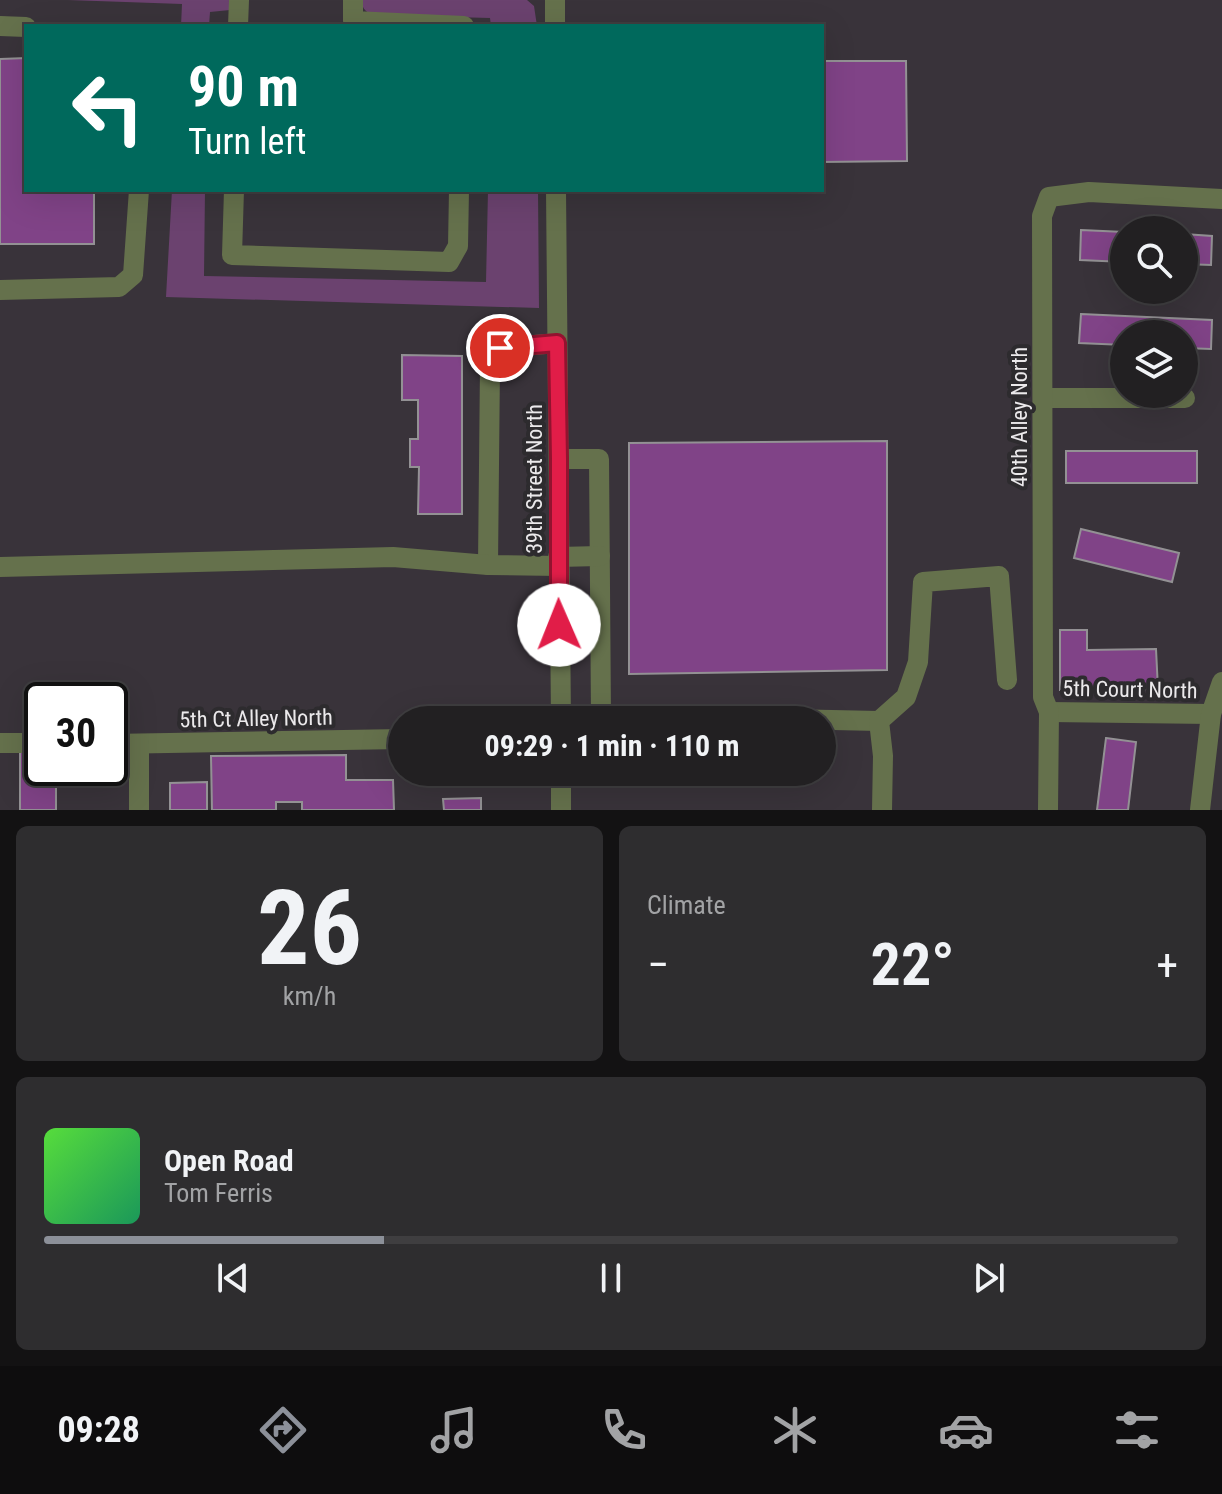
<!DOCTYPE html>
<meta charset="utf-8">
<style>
:root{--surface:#222022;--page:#2e2d2f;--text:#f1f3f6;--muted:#a2a3a5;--line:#3f3e40;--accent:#8c9099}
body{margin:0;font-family:"Roboto Condensed",sans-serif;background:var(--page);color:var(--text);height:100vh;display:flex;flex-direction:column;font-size:30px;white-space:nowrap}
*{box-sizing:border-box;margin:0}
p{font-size:26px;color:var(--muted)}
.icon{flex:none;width:44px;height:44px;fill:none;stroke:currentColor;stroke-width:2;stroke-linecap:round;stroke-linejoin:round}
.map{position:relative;height:810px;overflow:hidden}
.drawer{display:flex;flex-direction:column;gap:16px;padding:16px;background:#131213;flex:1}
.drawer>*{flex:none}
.hud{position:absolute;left:24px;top:24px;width:800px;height:168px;border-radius:0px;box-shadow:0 8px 32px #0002,0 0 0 2px var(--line);background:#00695c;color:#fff;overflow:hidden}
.fabs{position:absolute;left:1110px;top:216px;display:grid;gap:16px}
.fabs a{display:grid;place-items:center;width:88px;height:88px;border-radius:50%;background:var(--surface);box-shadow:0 8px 32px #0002,0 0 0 2px var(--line);font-size:40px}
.speed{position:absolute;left:24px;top:682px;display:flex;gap:16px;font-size:40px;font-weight:700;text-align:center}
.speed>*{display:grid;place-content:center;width:104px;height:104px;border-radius:50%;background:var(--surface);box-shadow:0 8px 32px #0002,0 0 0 2px var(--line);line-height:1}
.speed .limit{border:4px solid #111;border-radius:12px;background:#fff;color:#111}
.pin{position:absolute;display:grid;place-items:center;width:68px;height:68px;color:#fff;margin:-34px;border:4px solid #fff;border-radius:50%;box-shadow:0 2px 8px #0007}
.me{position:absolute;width:88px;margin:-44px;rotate:359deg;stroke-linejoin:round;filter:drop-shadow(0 0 6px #0008)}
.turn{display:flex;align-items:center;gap:28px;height:168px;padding:0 32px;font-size:36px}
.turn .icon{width:104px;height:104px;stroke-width:2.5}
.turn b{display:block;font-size:56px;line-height:68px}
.big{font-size:60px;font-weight:700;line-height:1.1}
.drawer .tile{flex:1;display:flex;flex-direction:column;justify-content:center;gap:12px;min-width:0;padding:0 28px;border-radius:12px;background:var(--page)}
.drawer .dial{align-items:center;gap:0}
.dial b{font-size:104px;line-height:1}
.song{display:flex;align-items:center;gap:24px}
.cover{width:96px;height:96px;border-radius:12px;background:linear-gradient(135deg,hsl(110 70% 55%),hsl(150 70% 35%))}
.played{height:8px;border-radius:4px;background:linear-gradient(90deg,var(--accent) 30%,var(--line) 30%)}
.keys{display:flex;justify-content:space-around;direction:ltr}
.heat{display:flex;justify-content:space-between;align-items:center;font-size:44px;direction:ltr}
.drawer .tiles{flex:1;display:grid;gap:16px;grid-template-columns:1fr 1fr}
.tile:last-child{grid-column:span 2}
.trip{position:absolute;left:388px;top:706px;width:448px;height:80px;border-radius:40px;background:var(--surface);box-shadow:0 8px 32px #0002,0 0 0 2px var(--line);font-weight:700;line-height:80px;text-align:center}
.dock{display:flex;height:128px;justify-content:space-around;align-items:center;background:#0e0d0e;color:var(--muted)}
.dock .icon{width:56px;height:56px}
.dock .selected{color:var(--accent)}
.dock b{font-size:36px;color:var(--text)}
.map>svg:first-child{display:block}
</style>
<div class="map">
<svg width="1222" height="810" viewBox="0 0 1222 810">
<rect width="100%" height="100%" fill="#2d2b2e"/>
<path fill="#39333a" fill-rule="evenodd" d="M0 0H1222V810H0ZM26 26H822V190H26ZM1124 230H1184V290H1124ZM1124 334H1184V394H1124ZM42 700H110V768H42ZM402 720H822V772H402Z"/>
<g fill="#6b426f">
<polygon points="68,0 234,0 230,10 210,12 209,26 181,26 182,4"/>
<path d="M361 0H527L534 6 537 26H491L490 18 376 15C367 14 362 9 361 0Z"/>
<polygon points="172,190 205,190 204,276 486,282 488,190 538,190 539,308 166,297"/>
</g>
<g fill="#804387" stroke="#939194" stroke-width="2">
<polygon points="26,58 26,190 94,190 94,244 0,244 0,59"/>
<polygon points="822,61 906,61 907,161 822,162"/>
<polygon points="1081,230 1124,232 1124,262 1080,260"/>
<polygon points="1184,234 1212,236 1211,265 1184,264"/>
<polygon points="1081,314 1212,320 1211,349 1184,348 1184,334 1124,334 1124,345 1079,343"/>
<polygon points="402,355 462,356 462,514 418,514 419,467 410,467 410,439 418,439 418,400 402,400"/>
<polygon points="887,441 887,670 629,674 629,443"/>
<rect x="1066" y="451" width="131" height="32"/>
<polygon points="1081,529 1179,553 1172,582 1074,558"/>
<polygon points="1060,630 1087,630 1087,650 1156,649 1158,689 1060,690"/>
<polygon points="1106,738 1136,742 1128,810 1097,810"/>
<polygon points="20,750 42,750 42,768 56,768 56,810 20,810"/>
<polygon points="346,755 346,780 393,780 394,810 302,810 302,802 276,802 276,810 212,810 211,756"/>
<polygon points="207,782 207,810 170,810 170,783"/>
<polygon points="481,798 481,810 444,810 443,799"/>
</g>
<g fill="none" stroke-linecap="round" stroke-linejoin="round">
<g stroke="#65714c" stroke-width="20">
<polyline points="353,0 353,21 464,26"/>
<polyline points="555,0 555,26"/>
<polyline points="0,26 26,27"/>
<polyline points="238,26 239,0"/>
<polyline points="234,190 232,255 449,262 458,246 459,190"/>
<polyline points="556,190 561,720"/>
<polyline points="0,290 119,287 133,275 139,190"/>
<polyline points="1043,398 1185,398"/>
<polyline points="559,459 599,459 601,715 561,715"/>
<polyline points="558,557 600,556"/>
<polyline points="488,565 490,365 500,348 557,343"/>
<polyline points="0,567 393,557 488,565 558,566"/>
<polyline points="1049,712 1211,714"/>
<polyline points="601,715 879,721"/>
<polyline points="0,743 42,743"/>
<polyline points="110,744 402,739"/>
<polyline points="139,744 139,810"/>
<polyline points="561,772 561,810"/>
<polyline points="882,810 883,756 879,721 906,697 918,662 923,582 999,576 1007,680"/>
<polyline points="1048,810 1049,712 1043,697 1042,216 1049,197 1089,192 1222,199"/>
<polyline points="1200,810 1211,714 1222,682"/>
</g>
</g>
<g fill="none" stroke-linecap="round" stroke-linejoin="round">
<defs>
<polyline id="route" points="500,348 557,343 559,459 559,625"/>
</defs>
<use href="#route" stroke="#92132f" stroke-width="20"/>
<use href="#route" stroke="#e11d48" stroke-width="14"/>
</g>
<g text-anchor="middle" stroke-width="8" stroke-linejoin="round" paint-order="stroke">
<g font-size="22" fill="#ebe9eb" stroke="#2d2b2e">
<text transform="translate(1019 417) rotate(-90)" y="8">40th Alley North</text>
<text transform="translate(534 479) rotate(-90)" y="8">39th Street North</text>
<text transform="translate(1130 689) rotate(1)" y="8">5th Court North</text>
<text transform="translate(256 718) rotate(-1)" y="8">5th Ct Alley North</text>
</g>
</g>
</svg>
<div class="fabs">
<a><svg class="icon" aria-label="search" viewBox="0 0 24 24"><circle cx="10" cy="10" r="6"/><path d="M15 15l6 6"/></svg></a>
<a><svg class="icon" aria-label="layers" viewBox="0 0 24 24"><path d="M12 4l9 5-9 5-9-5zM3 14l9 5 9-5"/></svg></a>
</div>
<div class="speed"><div class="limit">30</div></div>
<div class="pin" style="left:500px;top:348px;background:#d93025"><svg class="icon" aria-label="arrive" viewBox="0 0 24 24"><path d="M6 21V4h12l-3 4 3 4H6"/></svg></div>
<svg class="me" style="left:559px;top:625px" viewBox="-20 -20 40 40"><circle r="19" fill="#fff"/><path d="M0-13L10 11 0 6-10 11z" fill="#e11d48"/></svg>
<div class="trip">09:29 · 1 min · 110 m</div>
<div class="hud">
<div class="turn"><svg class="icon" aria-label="left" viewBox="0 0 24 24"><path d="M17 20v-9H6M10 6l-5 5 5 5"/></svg><div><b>90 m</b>Turn left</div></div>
</div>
</div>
<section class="drawer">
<div class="tiles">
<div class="tile dial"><b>26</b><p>km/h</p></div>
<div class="tile"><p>Climate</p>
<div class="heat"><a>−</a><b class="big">22°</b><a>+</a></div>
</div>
<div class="tile">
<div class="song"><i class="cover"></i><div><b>Open Road</b><p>Tom Ferris</p></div></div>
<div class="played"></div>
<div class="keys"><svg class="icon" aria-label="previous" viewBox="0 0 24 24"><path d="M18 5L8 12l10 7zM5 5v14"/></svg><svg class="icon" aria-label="pause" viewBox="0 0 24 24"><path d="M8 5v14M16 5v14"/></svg><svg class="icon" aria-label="next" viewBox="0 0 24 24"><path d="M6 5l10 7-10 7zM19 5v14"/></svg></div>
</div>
</div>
</section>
<nav class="dock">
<b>09:28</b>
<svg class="icon selected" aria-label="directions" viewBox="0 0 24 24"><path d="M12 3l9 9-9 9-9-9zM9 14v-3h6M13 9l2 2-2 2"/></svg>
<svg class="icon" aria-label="music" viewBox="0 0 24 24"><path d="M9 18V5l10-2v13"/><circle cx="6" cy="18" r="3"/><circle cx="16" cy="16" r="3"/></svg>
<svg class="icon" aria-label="phone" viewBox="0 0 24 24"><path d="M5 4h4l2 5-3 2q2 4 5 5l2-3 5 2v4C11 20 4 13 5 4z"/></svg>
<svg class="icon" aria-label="climate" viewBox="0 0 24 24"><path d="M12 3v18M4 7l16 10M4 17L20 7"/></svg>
<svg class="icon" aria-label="car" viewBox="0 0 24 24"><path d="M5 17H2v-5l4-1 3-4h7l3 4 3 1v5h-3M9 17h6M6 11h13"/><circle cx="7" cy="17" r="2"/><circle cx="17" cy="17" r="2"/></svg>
<svg class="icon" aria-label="filters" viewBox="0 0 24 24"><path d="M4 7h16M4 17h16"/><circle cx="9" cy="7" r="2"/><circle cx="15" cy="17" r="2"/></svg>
</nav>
